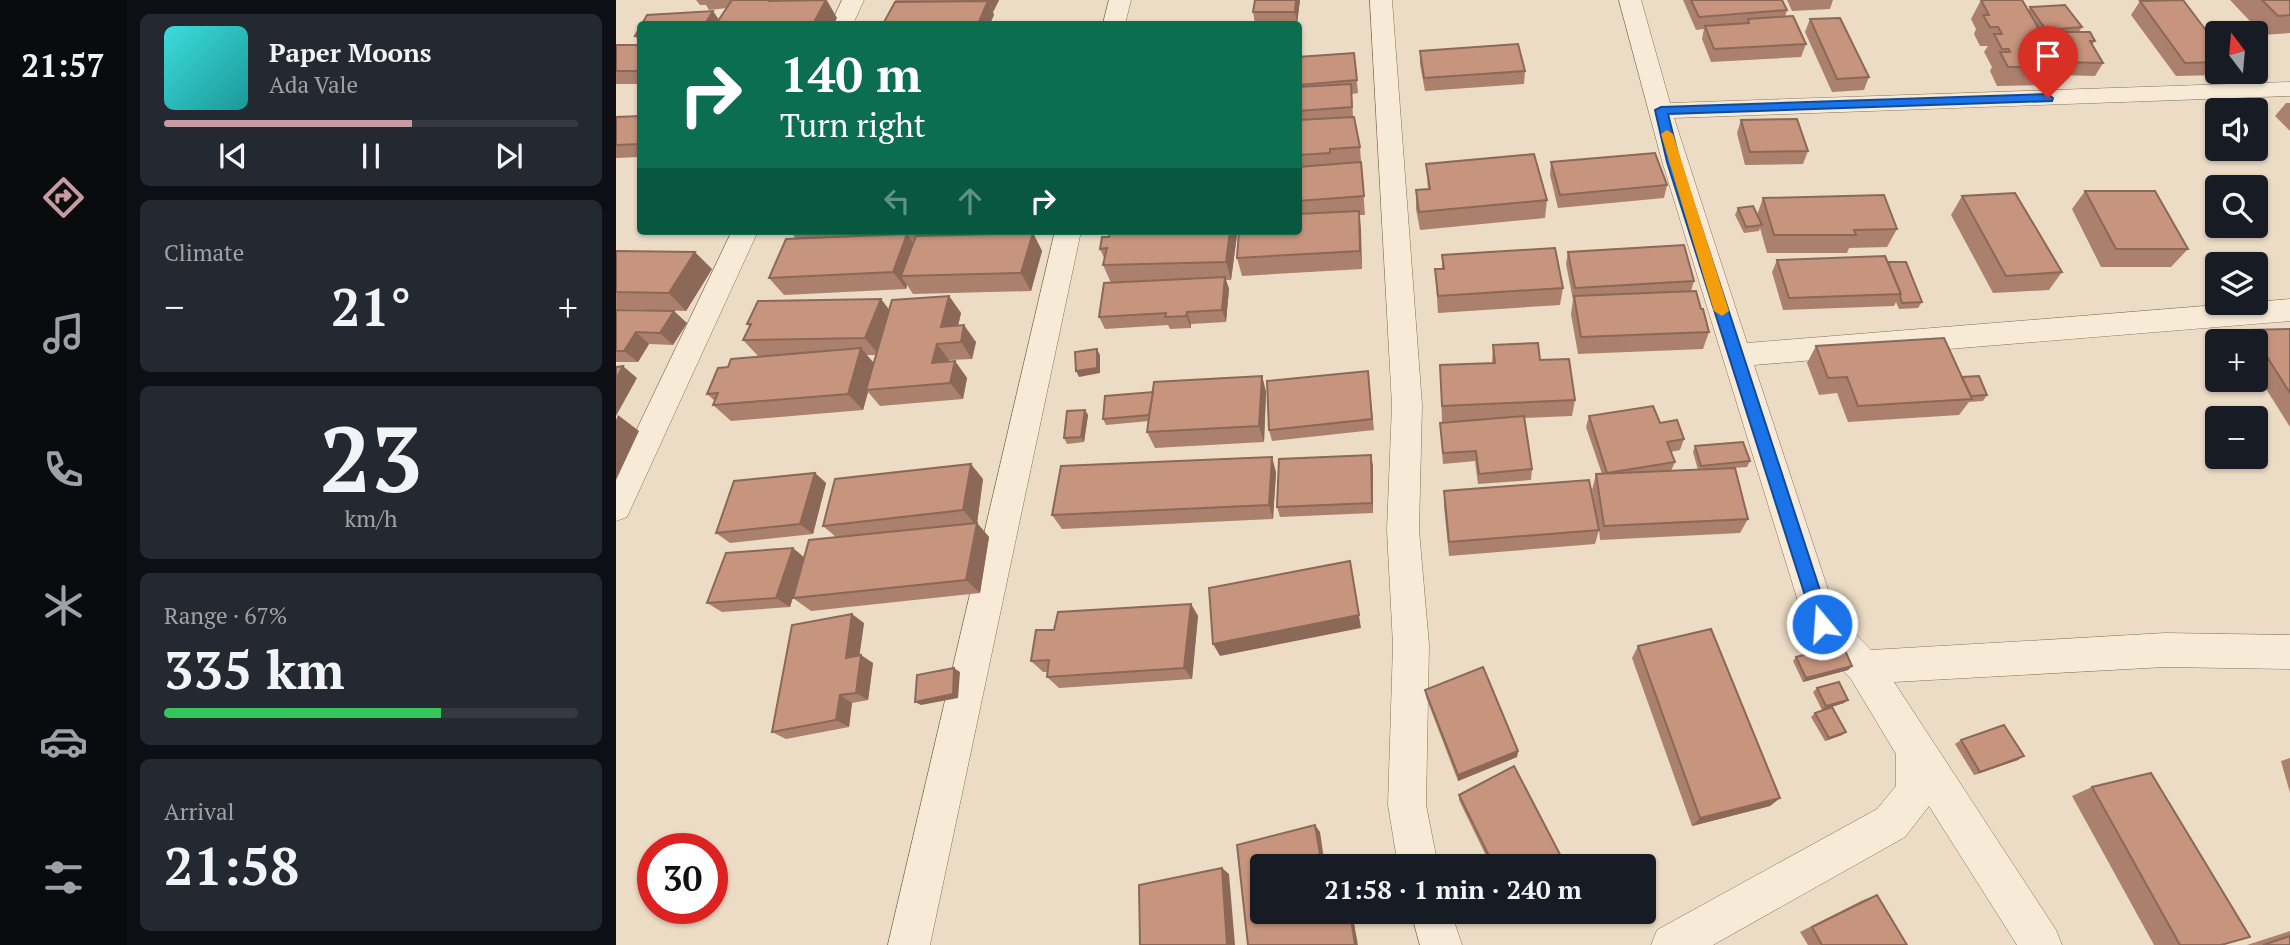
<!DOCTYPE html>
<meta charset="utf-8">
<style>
:root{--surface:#171b24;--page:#242831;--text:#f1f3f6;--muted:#9ea1a6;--line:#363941;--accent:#c69ba1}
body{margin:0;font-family:"PT Serif",serif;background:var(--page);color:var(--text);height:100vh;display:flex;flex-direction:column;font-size:26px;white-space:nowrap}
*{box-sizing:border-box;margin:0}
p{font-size:23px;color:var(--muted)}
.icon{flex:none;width:38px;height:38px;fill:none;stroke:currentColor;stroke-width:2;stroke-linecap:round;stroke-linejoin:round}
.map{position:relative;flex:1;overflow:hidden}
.details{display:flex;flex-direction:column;gap:14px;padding:14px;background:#0d0f14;width:490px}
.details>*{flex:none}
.top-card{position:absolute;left:21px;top:21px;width:665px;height:214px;border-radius:7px;box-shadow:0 2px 5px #0004;background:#0b6e4f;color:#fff;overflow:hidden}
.needle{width:46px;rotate:344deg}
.tools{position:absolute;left:1589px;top:21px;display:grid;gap:14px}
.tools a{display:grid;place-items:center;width:63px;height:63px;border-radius:7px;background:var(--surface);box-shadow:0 2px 5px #0004;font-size:35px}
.speed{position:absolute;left:21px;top:833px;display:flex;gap:14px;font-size:35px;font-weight:700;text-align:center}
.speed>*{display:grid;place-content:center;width:91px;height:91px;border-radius:50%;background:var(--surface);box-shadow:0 2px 5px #0004;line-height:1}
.speed .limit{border:10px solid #d22;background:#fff;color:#111}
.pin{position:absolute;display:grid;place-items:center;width:60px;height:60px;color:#fff;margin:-72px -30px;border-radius:50% 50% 50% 0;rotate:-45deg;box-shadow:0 0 7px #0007}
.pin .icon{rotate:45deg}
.me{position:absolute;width:77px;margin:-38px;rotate:342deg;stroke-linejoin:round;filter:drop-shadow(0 0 5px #0008)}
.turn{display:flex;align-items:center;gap:24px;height:147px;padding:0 28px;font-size:32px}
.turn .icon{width:91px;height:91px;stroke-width:2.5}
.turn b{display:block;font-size:49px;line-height:60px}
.lanes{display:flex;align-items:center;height:66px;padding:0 28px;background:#0003;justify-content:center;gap:35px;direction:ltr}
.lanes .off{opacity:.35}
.big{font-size:52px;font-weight:600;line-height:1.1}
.details .tile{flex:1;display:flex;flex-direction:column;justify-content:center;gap:10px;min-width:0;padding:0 24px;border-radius:10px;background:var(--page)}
.details .dial{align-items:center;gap:0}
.dial b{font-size:91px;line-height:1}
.song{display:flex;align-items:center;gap:21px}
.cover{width:84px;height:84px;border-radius:10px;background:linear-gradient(135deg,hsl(180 70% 55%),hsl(180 70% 35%))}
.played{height:7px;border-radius:4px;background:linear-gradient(90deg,var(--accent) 60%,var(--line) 60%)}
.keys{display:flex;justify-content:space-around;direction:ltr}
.heat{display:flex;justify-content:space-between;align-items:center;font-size:38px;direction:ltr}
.charge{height:10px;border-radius:5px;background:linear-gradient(90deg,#34c759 67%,var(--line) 0)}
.trip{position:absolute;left:634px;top:854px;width:406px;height:70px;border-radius:7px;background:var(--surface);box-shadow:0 2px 5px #0004;font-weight:600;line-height:70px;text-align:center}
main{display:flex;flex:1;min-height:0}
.dock{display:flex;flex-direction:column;width:126px;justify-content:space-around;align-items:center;background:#090b0e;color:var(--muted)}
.dock .icon{width:49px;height:49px}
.dock .current{color:var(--accent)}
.dock b{font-size:32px;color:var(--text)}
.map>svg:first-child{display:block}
</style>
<main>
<nav class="dock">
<b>21:57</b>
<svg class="icon current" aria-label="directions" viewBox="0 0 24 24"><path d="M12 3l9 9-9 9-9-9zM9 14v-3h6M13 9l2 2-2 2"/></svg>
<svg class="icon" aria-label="music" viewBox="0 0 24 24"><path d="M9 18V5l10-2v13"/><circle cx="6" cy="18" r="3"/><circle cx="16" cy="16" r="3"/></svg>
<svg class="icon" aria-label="phone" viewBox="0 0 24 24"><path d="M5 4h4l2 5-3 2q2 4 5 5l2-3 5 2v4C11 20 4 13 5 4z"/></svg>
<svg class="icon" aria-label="climate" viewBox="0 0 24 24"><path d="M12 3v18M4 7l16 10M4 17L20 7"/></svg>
<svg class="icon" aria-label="car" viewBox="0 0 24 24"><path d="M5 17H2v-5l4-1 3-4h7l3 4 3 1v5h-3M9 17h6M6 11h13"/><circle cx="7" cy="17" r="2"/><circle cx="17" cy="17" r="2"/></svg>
<svg class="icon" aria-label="filters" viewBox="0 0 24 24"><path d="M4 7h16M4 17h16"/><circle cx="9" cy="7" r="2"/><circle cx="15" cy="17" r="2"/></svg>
</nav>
<section class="details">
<div class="tile">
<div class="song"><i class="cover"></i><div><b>Paper Moons</b><p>Ada Vale</p></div></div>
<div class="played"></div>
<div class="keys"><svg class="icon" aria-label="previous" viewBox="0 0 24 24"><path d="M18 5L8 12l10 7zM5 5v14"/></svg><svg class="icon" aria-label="pause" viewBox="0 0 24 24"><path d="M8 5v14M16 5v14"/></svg><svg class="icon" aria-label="next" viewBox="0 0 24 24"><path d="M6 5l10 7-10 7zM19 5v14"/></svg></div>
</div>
<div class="tile"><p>Climate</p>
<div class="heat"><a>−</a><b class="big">21°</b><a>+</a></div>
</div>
<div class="tile dial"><b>23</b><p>km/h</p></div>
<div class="tile"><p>Range · 67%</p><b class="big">335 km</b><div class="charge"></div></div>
<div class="tile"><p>Arrival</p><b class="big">21:58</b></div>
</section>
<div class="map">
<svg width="1674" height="945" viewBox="0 0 1674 945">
<rect width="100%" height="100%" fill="#ecdcc6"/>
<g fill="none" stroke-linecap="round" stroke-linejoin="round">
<defs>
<g id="minor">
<polygon points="226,0 248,0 237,24 215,24"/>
<polygon points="493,0 515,0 509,24 487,24"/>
<polygon points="754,0 776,0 806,405 803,530 813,645 810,805 822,866 782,866 772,805 777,645 771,530 776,405"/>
<polygon points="1003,0 1025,0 1054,103 1674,82 1674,96 1058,118 1131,343 1674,299 1674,321 1138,365 1220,614 1255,650 1549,633 1674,635 1674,669 1549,667 1278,682 1440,930 1446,945 1401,945 1313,806 1289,837 1097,945 1035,945 1041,930 1261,809 1280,786 1280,754 1235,679 1194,635 1189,624 1046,161"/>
<polygon points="116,231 142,231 11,517 0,521 0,473"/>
<polygon points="439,231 465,231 314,945 272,945"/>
<polygon points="795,912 835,912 846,945 804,945"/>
</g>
</defs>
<use href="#minor" stroke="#866e5c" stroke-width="1"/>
<use href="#minor" fill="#f7ebd8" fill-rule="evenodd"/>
</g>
<g fill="#ab806c" fill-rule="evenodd">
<polygon points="80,0 211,0 221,18 103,20 111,8 93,10 90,5 84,5"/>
<polygon points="279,0 383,0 377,12 378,15 280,2"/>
<polygon points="639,0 684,0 681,24 639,24 637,12"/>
<polygon points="1067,0 1166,0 1171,10 1169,17 1190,44 1185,57 1095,62 1086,39 1088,29 1080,30"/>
<polygon points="1171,0 1217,0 1214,9 1176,11"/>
<polygon points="1365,0 1412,11 1414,7 1466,27 1463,32 1479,41 1476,45 1487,63 1479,76 1440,75 1434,85 1381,86 1374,71 1376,67 1368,52 1372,46 1364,46 1358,34 1360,29 1355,19"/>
<polygon points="1614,0 1674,0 1674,33 1647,35"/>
<polygon points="1524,1 1601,45 1601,72 1607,72 1604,75 1560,76 1515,15"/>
<polygon points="1194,19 1253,77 1248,90 1216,92 1189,32"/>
<polygon points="24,27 24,43 19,36"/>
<rect x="0" y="45" width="24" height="39"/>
<polygon points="804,51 909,71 908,84 809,91 804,64"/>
<polygon points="738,53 742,93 736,94 737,117 744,147 749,215 743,215 746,269 626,276 621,258 682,231 682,57"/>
<polygon points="1670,103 1674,103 1674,131 1659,116"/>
<polygon points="24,116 24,157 0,158 0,117"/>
<polygon points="1125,120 1192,151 1187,164 1129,165 1121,133"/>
<polygon points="935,162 1051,185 1048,198 942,208 934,175"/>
<polygon points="810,164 931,200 929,218 804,230 800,209 800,190 812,189"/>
<polygon points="1469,191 1572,249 1555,267 1485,267 1456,209"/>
<polygon points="1346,196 1446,272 1433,290 1377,293 1335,215"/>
<polygon points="1147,198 1281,229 1271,247 1233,248 1231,253 1151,253 1144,228 1143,231 1128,233 1119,215 1122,208 1141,215"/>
<polygon points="174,231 309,231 307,236 417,233 426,251 415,291 297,294 291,285 290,289 168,295 153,278 180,239"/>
<polygon points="495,231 620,231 621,235 615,280 610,280 613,289 610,322 575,324 575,328 554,329 552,325 489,329 483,317 495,283 487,265 489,260 484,249 493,237"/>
<polygon points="0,251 96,269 70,311 0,309"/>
<polygon points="952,252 1078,281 1075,291 1085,309 1093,332 1087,349 962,354 955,314 957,300 950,264"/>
<polygon points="826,255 947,288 944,305 822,313 819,269 826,269"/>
<polygon points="1161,260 1272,262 1306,302 1302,308 1283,309 1280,302 1278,306 1167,310 1156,272"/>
<path d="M333 296 345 313 342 326 360 342 356 359 333 360V362L339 361 351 378 347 399 264 406 252 392 247 410 115 421 97 405 99 401 91 394 143 357 127 340 134 327 131 324 265 299 273 310ZM251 355H260L258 363Z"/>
<polygon points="0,310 71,323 57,345 33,344 22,362 0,362"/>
<polygon points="1674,329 1674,427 1640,373 1640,341 1621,341 1634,330"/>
<polygon points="877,345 924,360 959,400 956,416 908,418 916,469 915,480 862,484 859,461 827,464 824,423 862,420 826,422 824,365 876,363"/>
<polygon points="1200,346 1346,377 1371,395 1367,401 1353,402 1343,415 1232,422 1221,393 1203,395 1191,363"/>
<polygon points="752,371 758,430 656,441 653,430"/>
<polygon points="646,376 650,392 648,442 539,448 531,432 533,421 490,425 487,419 537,392"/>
<polygon points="469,410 472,415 468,442 451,444 448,438"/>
<polygon points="973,416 1044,423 1068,439 1064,450 1055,452 1059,462 1055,471 1082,470 1077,452 1079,446 1134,461 1131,467 1116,468 1132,519 1124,533 984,540 983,530 979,544 833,556 828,506 828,491 982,527 976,490 980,474 986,474 970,427"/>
<polygon points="757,466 757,513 664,517 661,507"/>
<polygon points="660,472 657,519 446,529 436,515"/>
<polygon points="199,473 210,483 197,534 114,543 100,533"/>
<polygon points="367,479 361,523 373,537 364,593 195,611 177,598 178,592 174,607 106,612 91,603 188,557 220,537 207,526"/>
<polygon points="575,604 582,616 576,679 443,688 431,677 431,672 427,672 415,661 438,630"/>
<polygon points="248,623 243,656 257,663 252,700 236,703 233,727 170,739 156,732"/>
<polygon points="1022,646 1164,798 1154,806 1076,826 1016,658"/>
<polygon points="1180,657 1236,666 1232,670 1187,682 1177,661"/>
<polygon points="1201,688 1228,703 1206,710 1197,692"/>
<polygon points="809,690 902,751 901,757 842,781 810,697"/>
<polygon points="1199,713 1230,732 1226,735 1209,741 1195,717"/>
<polygon points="1345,740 1402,760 1358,775 1339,744"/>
<polygon points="1674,758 1674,793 1665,761"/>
<polygon points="1476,787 1605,945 1538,945 1456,796"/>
<polygon points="843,795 950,866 875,866 843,800"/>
<polygon points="1261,895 1291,945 1192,945 1184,932 1247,900"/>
<polygon points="1674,931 1674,945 1631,945"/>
</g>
<g fill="#8b6858">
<polygon points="210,0 221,18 218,24 197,24"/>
<polygon points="372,0 383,0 377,12"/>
<polygon points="680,0 684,0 681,24 679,12"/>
<polygon points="372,1 378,15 374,24 362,24"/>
<polygon points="97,11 106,24 89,24"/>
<polygon points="743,211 745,229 746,269 744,251"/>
<polygon points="302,231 309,231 307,238"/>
<polygon points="614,231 620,231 621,235 615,280 610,262"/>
<polygon points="417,233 426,251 415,291 405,273"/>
<polygon points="291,234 303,252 285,276 291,285 290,289 277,272"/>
<polygon points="79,252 96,269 70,311 53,293"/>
<polygon points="609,277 613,289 610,322 606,310"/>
<polygon points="333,296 345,313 338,342 325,327"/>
<polygon points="265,299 278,316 263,355 249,338"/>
<polygon points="58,311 71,323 57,345 44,333"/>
<polygon points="571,312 575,324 575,328 570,316"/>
<polygon points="348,325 360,342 356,359 345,342"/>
<polygon points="20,332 33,344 22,362 8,351"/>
<polygon points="321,344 333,360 329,380 316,363"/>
<polygon points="245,348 259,365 250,390 252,392 247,410 232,394"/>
<polygon points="481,349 484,355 484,373 463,377 460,371"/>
<polygon points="339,361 351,378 347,399 334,383"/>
<polygon points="7,366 21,378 0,416 0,379"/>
<polygon points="646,376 650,392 648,442 643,426"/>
<polygon points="469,410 472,415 468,442 465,437"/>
<polygon points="2,415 23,431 0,480 0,420"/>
<polygon points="755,455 757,466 757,513 756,503"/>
<polygon points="656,457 660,472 657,519 653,505"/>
<polygon points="355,464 367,479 361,523 373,537 364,593 350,580 360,525 347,510"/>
<polygon points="199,473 210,483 197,534 184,524"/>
<polygon points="177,548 189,558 174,607 160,598"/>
<polygon points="734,561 745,628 604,656 597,644"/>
<polygon points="575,604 582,616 576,679 568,668"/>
<polygon points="236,614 248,623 242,666 230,658"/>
<polygon points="245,655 257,663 252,700 240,693"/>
<polygon points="1236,666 1232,670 1187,682 1190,678"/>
<polygon points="338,668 344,672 342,698 305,705 299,702"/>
<polygon points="224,695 236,703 233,727 220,720"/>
<polygon points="1232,700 1228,703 1206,710 1210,706"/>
<polygon points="1230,732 1226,735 1209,741 1213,738"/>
<polygon points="902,751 901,757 842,781 842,775"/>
<polygon points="1408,756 1402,760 1358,775 1364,772"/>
<polygon points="1164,798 1154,806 1076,826 1084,818"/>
<polygon points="699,825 704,832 709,866 706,866"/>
<polygon points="606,868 613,874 619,945 611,945"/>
<polygon points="734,912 736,912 742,945 739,945"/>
</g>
<g fill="#c7957e" stroke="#8b6858" stroke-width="2">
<polygon points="116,0 153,0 153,1 210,0 197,24 100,24"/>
<polygon points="639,0 680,0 679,12 637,12"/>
<polygon points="1075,0 1166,0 1171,10 1083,17"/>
<polygon points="1365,0 1406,0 1445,66 1392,67 1384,52 1394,52 1393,49 1386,49 1378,34 1386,34 1382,27 1374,27 1367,15 1373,15"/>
<polygon points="1567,0 1601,45 1601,62 1569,63 1524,1"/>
<polygon points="1646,0 1674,0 1674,15 1662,16"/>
<polygon points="372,1 362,24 267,24 279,2"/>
<polygon points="1449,5 1466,27 1430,30 1414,7"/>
<polygon points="97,11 89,24 26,24 31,15"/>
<polygon points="1177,16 1190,44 1098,49 1089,26 1133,23 1132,19"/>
<polygon points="1224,18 1253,77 1221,79 1194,19"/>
<polygon points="24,27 24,36 19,36"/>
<polygon points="1428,32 1474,32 1479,41 1474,41 1487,63 1445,62"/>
<polygon points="902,44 909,71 808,78 804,51"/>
<rect x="0" y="45" width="24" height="26"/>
<polygon points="738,53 741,80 682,85 682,57"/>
<polygon points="735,84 736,107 682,111 682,87"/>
<polygon points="24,116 24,144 0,145 0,117"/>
<polygon points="738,117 744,147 714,149 714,153 682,155 682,120"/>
<polygon points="1181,119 1192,151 1134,152 1125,120"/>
<polygon points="1039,153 1051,185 944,195 935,162"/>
<polygon points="918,154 931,200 803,212 800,190 814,189 810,164"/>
<polygon points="745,162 748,196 682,201 682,167"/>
<polygon points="1469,191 1539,191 1572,249 1500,249"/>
<polygon points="1399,193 1446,272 1390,276 1346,196"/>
<polygon points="1268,195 1281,229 1238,230 1240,235 1158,235 1147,198"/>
<polygon points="1137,206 1146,225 1130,227 1122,208"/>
<polygon points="743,211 744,251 621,258 623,231 682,231 682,214"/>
<polygon points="495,231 614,231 610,262 487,265 491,248 484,249 486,237 493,237"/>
<polygon points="417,233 405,273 285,276 300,236"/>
<polygon points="291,234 277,272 153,278 170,239"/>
<polygon points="1068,245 1078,281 959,288 952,252"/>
<polygon points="939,248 947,288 822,296 819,269 828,269 826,255"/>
<polygon points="0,251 79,252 53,293 0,292"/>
<polygon points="1269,256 1285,294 1173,298 1161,260"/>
<polygon points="1272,262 1290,262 1306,302 1286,303 1284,296 1285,294"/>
<polygon points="609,277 606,310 571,312 570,316 549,317 550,313 483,317 488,283"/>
<polygon points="1080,291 1085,309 1087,309 1093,332 965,337 958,296"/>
<polygon points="333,296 325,327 348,325 345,342 321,344 316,363 339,361 334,383 250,390 276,300"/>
<polygon points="265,299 249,338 127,340 135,324 131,324 142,301"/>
<polygon points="0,310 58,311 44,333 20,332 8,351 0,351"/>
<polygon points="1674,329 1674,393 1634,330"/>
<polygon points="1328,338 1356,399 1242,406 1231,377 1212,378 1200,346"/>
<polygon points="922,343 924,360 953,359 959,400 826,406 824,365 879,363 877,345"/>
<polygon points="245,348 232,394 97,405 102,393 91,394 102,368 112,367 115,359"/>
<polygon points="481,349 481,368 460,371 459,352"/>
<polygon points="7,366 0,379 0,367"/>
<polygon points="752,371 756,419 653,430 651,381"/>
<polygon points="646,376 643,426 531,432 538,382"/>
<polygon points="1363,376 1371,395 1355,396 1346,377"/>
<polygon points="537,392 533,415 487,419 489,396"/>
<polygon points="1037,406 1044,423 1061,420 1068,439 1051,442 1059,462 991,473 973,416"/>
<polygon points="469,410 465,437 448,438 451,411"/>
<polygon points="908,416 916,469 863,474 860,451 827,453 824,423"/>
<polygon points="1127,442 1134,461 1085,466 1079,446"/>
<polygon points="755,455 756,503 661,507 663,459"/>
<polygon points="656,457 653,505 436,515 445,466"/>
<polygon points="355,464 347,510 207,526 219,479"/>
<polygon points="1119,468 1132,519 988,526 980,474"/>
<polygon points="199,473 184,524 100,533 118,481"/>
<polygon points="973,480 983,530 833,542 828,491"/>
<polygon points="361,523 350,580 177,598 193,540"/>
<polygon points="177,548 160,598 91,603 110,553"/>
<polygon points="734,561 743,615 597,644 593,588"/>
<polygon points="575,604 568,668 431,677 433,660 415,661 420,630 438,630 442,612"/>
<polygon points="236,614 230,658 245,655 240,693 224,695 220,720 156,732 176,625"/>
<polygon points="1095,629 1164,798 1084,818 1022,646"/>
<polygon points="1227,646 1236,666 1190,678 1180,657"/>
<polygon points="867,667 902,751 842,775 809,690"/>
<polygon points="338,668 337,694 299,702 301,675"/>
<polygon points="1223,682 1232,700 1210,706 1201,688"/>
<polygon points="1216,707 1230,732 1213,738 1199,713"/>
<polygon points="1388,725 1408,756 1364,772 1345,740"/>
<polygon points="898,766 950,866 878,866 843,795"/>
<polygon points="1535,773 1634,937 1605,945 1564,945 1476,787"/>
<polygon points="699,825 706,866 646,866 646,912 734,912 739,945 632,945 621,845"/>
<polygon points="606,868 611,945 524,945 523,885"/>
<polygon points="1261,895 1291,945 1206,945 1196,927"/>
<polygon points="1674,936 1674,945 1647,945"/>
</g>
<polygon fill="#1a73e8" stroke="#114b97" stroke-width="2" points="1432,94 1437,98 1436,101 1052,114 1064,162 1215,624 1212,630 1206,632 1200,630 1051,162 1039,110 1045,107"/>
<polygon fill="#f59e0b" points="1051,130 1057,134 1113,311 1106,316 1098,311 1045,134"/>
</svg>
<div class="tools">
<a><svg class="needle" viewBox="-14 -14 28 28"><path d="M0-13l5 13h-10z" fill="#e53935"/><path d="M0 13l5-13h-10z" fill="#9ea1a6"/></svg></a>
<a><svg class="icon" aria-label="sound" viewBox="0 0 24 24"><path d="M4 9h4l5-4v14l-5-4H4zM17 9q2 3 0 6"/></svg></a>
<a><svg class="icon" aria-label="search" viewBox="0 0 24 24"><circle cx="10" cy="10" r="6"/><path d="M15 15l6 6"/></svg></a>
<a><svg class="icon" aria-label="layers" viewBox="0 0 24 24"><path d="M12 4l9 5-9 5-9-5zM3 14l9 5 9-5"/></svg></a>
<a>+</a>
<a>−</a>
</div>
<div class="speed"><div class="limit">30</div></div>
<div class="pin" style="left:1432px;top:98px;background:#d93025"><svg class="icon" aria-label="arrive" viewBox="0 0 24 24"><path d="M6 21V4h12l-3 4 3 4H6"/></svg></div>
<svg class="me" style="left:1206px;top:624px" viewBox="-20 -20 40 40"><circle r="17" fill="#1a73e8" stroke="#fff" stroke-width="3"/><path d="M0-11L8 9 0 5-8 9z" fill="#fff"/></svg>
<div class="trip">21:58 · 1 min · 240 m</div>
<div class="top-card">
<div class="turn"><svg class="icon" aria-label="right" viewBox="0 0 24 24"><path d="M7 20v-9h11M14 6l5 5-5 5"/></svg><div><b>140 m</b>Turn right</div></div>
<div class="lanes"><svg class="icon off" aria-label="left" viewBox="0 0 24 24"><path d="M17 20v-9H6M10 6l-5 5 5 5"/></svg><svg class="icon off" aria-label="ahead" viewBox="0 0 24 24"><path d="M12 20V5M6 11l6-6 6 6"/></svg><svg class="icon" aria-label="right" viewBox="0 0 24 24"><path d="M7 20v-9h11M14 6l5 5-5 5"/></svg></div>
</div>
</div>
</main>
